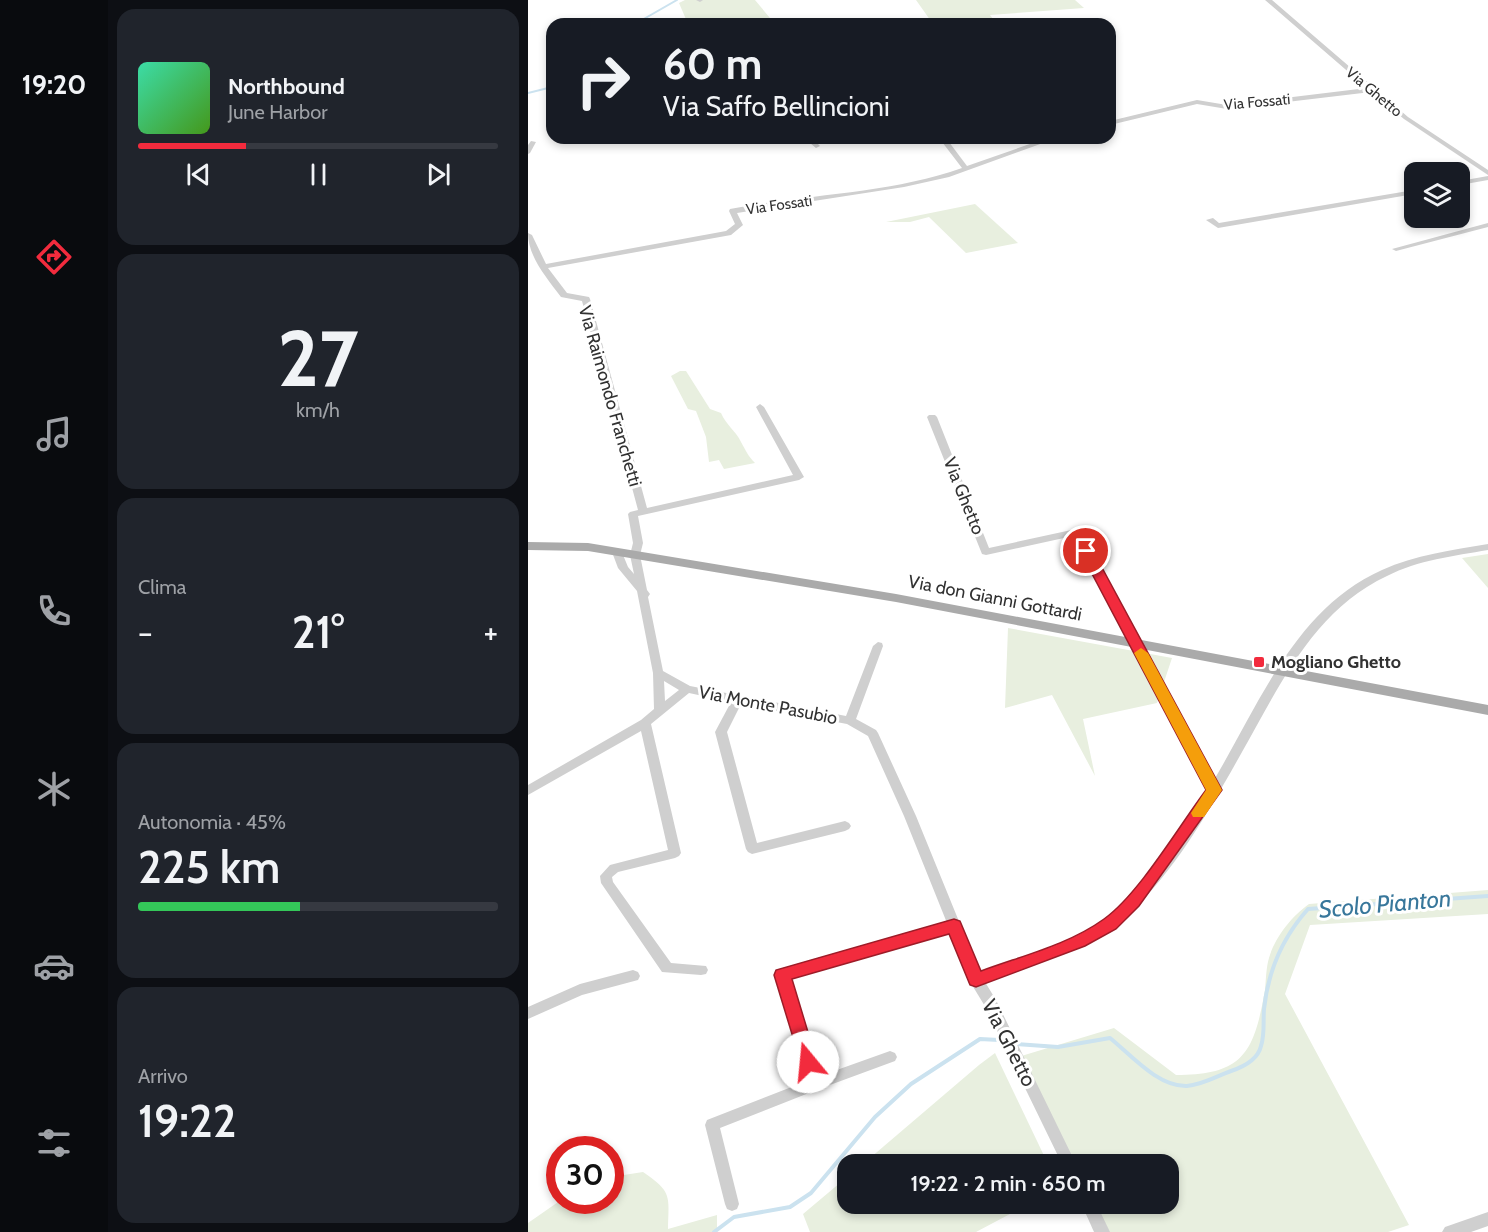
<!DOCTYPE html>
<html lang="it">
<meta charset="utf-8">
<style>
:root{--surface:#171b24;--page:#20242c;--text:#f1f3f6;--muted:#9ea1a6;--line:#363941;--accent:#f22b3d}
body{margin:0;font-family:Cabin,sans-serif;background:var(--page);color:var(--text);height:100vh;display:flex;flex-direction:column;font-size:22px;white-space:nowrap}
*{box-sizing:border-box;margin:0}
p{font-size:20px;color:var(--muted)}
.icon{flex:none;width:33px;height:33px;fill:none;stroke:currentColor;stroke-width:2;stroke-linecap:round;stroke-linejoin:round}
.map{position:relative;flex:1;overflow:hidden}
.details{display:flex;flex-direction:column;gap:9px;padding:9px;background:#0d0f14;width:420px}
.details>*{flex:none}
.banner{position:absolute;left:18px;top:18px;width:570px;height:126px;border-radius:18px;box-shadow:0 3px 9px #0003;background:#171b24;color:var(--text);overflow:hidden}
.controls{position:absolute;left:876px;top:162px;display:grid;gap:12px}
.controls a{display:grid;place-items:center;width:66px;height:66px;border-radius:12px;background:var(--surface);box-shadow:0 3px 9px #0003;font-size:30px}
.speed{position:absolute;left:18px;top:1136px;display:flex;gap:12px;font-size:30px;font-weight:700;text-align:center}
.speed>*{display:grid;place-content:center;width:78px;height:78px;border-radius:50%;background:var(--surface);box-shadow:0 3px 9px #0003;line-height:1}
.speed .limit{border:9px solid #d22;background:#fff;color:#111}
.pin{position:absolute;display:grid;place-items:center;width:51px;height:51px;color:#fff;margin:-26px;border:3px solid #fff;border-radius:50%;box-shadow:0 2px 6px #0007}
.me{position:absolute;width:66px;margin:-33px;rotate:343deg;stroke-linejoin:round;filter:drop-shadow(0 0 4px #0008)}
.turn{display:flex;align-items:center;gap:21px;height:126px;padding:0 18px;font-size:27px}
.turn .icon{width:78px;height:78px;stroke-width:2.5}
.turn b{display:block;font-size:42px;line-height:51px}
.big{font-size:45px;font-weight:600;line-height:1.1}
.details .widget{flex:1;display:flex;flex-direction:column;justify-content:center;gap:9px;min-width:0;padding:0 21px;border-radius:18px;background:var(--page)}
.details .dial{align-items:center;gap:0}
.dial b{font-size:78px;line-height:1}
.song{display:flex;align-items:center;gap:18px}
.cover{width:72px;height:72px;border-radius:9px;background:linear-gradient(135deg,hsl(160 70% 55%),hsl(100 70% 35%))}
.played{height:6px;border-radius:3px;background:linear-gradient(90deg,var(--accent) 30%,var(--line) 30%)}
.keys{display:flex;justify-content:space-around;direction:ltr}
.heat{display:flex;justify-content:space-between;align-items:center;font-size:33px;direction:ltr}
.charge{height:9px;border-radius:4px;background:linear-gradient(90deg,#34c759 45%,var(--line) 0)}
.trip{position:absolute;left:309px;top:1154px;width:342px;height:60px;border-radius:18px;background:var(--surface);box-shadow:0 3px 9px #0003;font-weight:600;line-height:60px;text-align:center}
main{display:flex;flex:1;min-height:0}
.menu{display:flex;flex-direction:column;width:108px;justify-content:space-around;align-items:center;background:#090b0e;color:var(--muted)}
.menu .icon{width:42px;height:42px}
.menu .active{color:var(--accent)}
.menu b{font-size:27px;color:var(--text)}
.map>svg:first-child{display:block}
</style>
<main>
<nav class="menu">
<b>19:20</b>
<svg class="icon active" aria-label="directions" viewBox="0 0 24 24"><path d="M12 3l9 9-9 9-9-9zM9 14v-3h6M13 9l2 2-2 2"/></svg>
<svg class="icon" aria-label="music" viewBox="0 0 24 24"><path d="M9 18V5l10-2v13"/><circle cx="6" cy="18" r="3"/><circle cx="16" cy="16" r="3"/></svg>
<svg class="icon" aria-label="phone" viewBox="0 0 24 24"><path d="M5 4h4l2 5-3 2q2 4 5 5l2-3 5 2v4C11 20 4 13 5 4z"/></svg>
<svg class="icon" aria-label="climate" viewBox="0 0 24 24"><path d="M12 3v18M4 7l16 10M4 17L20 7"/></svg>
<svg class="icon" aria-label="car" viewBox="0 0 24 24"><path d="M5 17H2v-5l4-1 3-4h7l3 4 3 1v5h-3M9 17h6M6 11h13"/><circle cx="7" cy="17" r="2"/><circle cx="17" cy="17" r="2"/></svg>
<svg class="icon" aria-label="filters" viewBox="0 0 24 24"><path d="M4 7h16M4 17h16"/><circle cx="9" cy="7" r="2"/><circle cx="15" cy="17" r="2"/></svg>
</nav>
<section class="details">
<div class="widget">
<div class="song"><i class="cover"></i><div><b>Northbound</b><p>June Harbor</p></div></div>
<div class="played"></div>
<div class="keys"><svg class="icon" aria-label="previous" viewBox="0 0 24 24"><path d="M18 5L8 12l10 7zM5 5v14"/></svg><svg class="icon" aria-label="pause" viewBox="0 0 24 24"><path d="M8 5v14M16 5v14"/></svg><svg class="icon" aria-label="next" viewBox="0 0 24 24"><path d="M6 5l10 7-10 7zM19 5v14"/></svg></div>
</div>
<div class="widget dial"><b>27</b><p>km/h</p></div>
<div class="widget"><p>Clima</p>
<div class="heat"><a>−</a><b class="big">21°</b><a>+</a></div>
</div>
<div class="widget"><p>Autonomia · 45%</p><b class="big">225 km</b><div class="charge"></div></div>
<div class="widget"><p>Arrivo</p><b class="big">19:22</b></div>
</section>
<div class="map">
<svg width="960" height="1232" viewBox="0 0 960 1232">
<rect width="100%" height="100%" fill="#fff"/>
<g fill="#e8efdf">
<polygon points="157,0 227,0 247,24 160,24 151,3"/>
<polygon points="388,0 547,0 556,8 462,15 469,24 405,24"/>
<polygon points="447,204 490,243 438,253 401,217 382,222 358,222"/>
<path d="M152 371H158L182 409 193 413C198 425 208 431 213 442 218 451 220 456 227 463L196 469 191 460 181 462 178 437 168 411 160 409 143 376Z"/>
<polygon points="960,554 960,588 934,558"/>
<polygon points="480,628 644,658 629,703 555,719 567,776 524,695 477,708"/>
<path d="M960 890V914L782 925 757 994 881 1225 860 1232H574L560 1203H640V1164H541L490 1057 586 1028 648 1075C716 1075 726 1052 737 990 738 980 738 968 741 958 747 937 764 916 781 904Z"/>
<polygon points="467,1053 520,1164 335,1164 451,1065"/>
<path d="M115 1172C144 1192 141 1195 140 1229L189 1215V1232H0V1223L33 1200H82L83 1177Z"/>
<polygon points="319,1177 320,1203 503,1203 448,1232 282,1232 275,1214"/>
</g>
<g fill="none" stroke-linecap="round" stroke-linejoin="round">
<g stroke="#cbe2ef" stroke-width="2">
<polyline points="107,24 149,0"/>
<polyline points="0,93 24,87"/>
</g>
<g stroke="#cbe2ef" stroke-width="4">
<path d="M488 1044 530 1047 582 1038C603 1055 630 1087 659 1086 674 1085 689 1076 703 1071 715 1067 730 1059 733 1046 737 1034 735 1021 736 1009 740 972 755 937 780 909L960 896"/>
<polyline points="186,1232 206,1217 262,1207 283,1193 347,1117 383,1084 452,1039 471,1040"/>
</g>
<g fill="#cfcfcf" fill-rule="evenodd">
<polygon points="168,0 175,0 172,2"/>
<polygon points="737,0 744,0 880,117 960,170 960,175 876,119 843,92 699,109 669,104 582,125 582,121 669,100 699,105 839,88"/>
<polygon points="298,138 311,138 290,144 292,146 288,148 282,143"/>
<path d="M411 138H418L439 166 519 138H529L421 177 376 187 209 213 215 225 203 235 20 268 39 293 61 297 62 299 119 508 265 475 228 407 232 404 236 407 276 477 271 480 110 516 115 543 112 555 119 590 122 594 120 597 135 671 162 686 318 716 345 646 350 642 354 643 355 646 328 719 348 730 350 733 388 816 452 973C487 958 525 950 558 931 612 901 648 841 680 790L545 536 458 555 454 554 399 417 401 415H407L409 417 461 548 548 529 551 530 686 780C731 704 768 608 854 570 887 555 924 550 960 544V550C926 556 890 560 859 576 786 610 752 685 714 752 682 809 648 870 600 915 561 952 505 962 457 982L468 1000 548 1164H534L458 1008 441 980 422 932 262 978 292 1076 362 1051 367 1053 369 1057 367 1061 291 1089 192 1128 211 1204 209 1209 204 1211 199 1209 197 1204 177 1125 179 1120 279 1081 247 975 249 971 419 923 376 816 340 736 319 724 213 704 199 732 229 843 317 821 321 823 323 826 321 829 317 831 224 854 220 852 218 849 187 732 203 702 161 693 123 724 153 853 151 856 147 858 90 872 84 877 85 882 143 963 178 966 180 970 178 974 173 975 134 972 73 883 72 876 82 865 140 850 113 731 0 795V785L113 720 126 709 125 673 109 591 90 568 84 552 85 550H93L100 567 106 574 102 555 105 543 100 514 102 512 110 510 54 301 33 297C19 278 0 257 0 233L4 235 18 264 198 231 207 224 201 211 202 209C278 194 361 194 434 168ZM136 681 151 690 137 701Z"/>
<polygon points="3,141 8,142 2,153 0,154 0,145"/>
<polygon points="960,176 960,180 932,185 932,181"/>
<polygon points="886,190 886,194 690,228 678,220 685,218 691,223"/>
<polygon points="960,223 960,227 868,251 864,249"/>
<polygon points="105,970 110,972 112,976 110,980 54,995 0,1019 0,1007 52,984"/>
<polygon points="553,1203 568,1203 582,1232 566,1232"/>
<polygon points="960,1212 960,1226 943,1232 914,1232 917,1227"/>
</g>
<polygon fill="#aaa" fill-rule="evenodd" points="0,542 60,543 368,594 960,705 960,715 368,602 60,551 0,550"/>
</g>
<path fill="#f22b3d" stroke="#9d1c28" stroke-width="1.5" d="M558 547 565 551 694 790 611 906 588 929 557 946 448 987 442 985 421 934 264 979 289 1062 287 1067 280 1070 274 1067 246 975 248 970 426 919 432 921 453 971C493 956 540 945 576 919 611 894 651 826 678 790L552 551Z"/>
<polygon fill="#f59e0b" points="613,648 620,653 694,790 676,817 665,817 663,813 678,790 606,653"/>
<rect fill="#f22b3d" stroke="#fff" stroke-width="2" x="725" y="656" width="12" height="12" rx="3"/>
<g text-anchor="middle" stroke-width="6" stroke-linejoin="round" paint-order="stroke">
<g font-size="15" fill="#323232" stroke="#fff">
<text transform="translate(846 92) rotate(40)" y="5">Via Ghetto</text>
<text transform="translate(729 102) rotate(-5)" y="5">Via Fossati</text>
<text transform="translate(251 205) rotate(-8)" y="5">Via Fossati</text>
</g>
<g font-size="18" fill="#323232" stroke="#fff">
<text transform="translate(82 396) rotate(74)" y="6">Via Raimondo Franchetti</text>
<text transform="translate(436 496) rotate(68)" y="6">Via Ghetto</text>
<text transform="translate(467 598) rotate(11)" y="6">Via don Gianni Gottardi</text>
<text transform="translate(240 705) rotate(11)" y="6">Via Monte Pasubio</text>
</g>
<g font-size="18" font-weight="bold" fill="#323232" stroke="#fff" text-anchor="start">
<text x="743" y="668">Mogliano Ghetto</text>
</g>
<g font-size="21" fill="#323232" stroke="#fff">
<text transform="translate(481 1043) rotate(63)" y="7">Via Ghetto</text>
</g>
<g font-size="24" font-style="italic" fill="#38779b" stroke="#fff">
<text transform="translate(857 904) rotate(-5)" y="8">Scolo Pianton</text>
</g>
</g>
</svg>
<div class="controls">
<a><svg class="icon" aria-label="layers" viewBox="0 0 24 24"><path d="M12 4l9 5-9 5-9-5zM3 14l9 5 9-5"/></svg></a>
</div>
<div class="speed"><div class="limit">30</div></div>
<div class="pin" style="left:558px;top:551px;background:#d93025"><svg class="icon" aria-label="arrive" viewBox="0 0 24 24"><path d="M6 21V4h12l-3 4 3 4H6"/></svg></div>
<svg class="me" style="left:280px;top:1062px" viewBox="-20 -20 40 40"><circle r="19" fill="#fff"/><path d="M0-13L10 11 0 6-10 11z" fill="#f22b3d"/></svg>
<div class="trip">19:22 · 2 min · 650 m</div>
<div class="banner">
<div class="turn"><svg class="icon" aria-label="right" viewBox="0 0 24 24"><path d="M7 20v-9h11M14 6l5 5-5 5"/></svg><div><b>60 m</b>Via Saffo Bellincioni</div></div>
</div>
</div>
</main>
